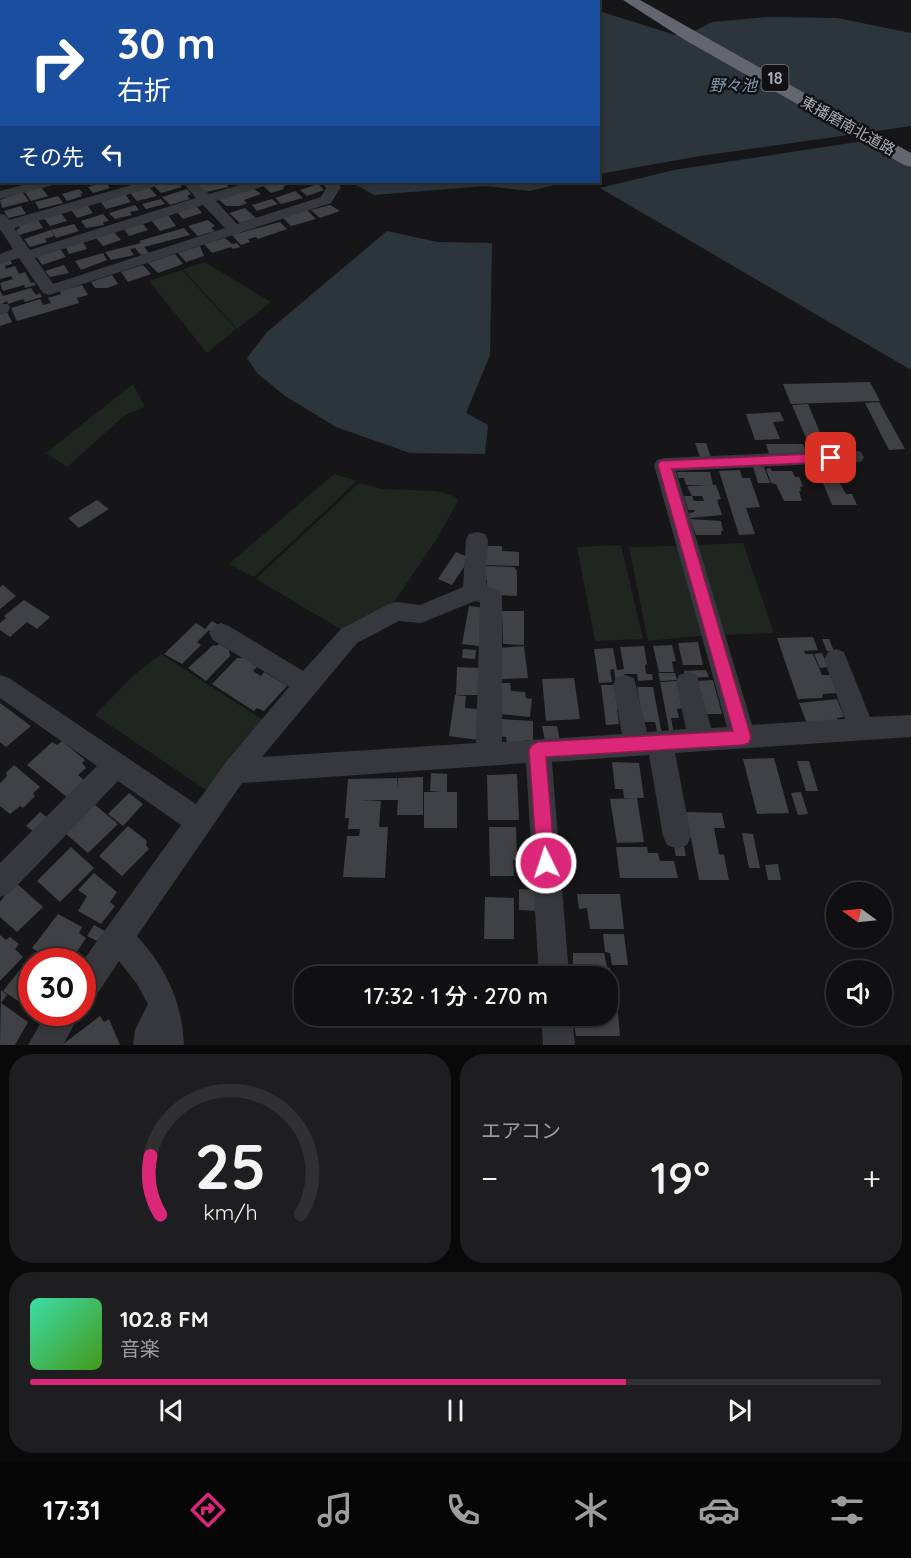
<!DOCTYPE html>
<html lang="ja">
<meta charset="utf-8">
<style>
:root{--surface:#101012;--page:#1e1e20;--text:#f1f3f6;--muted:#9c9d9f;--line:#303032;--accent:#db2777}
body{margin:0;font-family:Quicksand,"Noto Sans JP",sans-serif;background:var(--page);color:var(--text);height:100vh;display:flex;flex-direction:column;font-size:22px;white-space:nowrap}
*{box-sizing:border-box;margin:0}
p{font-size:20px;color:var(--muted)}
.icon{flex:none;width:33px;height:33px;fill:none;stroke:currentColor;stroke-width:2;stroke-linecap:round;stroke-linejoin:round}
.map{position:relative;height:1045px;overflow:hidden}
.panel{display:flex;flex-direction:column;gap:9px;padding:9px;background:#09090a;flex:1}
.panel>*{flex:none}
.banner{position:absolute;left:0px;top:0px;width:600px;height:183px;box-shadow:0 3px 9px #0003,0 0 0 2px var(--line);background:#1a4fa0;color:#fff;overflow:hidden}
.needle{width:39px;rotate:285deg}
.buttons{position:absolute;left:826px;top:882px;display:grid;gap:12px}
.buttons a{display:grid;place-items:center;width:66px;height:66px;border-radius:50%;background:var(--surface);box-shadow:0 3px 9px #0003,0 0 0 2px var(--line);font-size:30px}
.speed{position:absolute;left:18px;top:948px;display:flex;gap:12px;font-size:30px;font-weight:700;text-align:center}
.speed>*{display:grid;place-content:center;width:78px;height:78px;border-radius:50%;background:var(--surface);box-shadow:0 3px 9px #0003,0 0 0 2px var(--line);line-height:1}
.speed .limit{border:9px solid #d22;background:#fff;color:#111}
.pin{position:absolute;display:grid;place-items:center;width:51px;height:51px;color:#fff;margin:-26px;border-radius:12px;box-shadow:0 3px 9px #0006}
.me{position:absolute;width:66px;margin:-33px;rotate:356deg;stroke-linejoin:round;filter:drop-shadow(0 0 4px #0008)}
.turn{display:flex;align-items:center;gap:21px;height:126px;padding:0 18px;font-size:27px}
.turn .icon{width:78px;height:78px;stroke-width:2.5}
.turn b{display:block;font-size:42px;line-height:51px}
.then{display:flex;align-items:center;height:57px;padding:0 18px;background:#0003;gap:12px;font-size:22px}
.big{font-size:45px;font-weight:600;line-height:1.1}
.panel .card{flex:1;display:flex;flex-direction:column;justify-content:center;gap:9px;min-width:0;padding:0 21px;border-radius:24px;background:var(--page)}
.panel .dial{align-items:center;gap:0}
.dial svg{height:156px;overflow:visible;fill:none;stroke:var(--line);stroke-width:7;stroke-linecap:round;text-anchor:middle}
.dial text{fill:var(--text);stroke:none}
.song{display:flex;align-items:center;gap:18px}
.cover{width:72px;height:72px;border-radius:9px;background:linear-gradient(135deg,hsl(160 70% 55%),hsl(100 70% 35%))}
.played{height:6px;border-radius:3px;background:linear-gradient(90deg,var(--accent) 70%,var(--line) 70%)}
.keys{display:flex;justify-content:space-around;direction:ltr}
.heat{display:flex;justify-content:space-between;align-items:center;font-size:33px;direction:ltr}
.panel .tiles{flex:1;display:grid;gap:9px;grid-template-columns:1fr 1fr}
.card:last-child{grid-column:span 2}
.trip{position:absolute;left:294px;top:966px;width:324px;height:60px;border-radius:24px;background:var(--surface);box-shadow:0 3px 9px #0003,0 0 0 2px var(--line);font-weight:600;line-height:60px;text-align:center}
.tabs{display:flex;height:96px;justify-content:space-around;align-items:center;background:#060607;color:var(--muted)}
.tabs .icon{width:42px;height:42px}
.tabs .current{color:var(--accent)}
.tabs b{font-size:27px;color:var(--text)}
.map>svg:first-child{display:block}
</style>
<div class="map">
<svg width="911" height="1045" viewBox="0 0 911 1045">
<rect width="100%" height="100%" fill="#161618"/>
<g fill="#1e261f">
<polygon points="205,262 271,302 237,329 183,269"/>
<polygon points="182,270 236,329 207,353 149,281"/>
<polygon points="133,384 145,407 125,415 67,467 46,453"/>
<polygon points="334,474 357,481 254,577 229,564"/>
<polygon points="359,483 382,489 437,491 456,497 458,501 438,537 390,608 342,630 256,579"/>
<polygon points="743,543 774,633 722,635 696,545"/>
<polygon points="621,545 643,639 595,641 577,547"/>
<polygon points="676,546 684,547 708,635 648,641 629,547"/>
<path d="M161 654 263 720C241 741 225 766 206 790L95 715 134 675Z"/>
</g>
<g fill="#2c353c">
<polygon points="599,11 675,35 697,30 712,22 767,17 837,18 911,33 911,126 700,156 599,174"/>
<polygon points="864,141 911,168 911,370 600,188 674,170"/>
<polygon points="351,182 566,182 530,191 486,186 374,195"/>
<polygon points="387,231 437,242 492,243 490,355 466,413 488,425 485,454 410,453 336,427 285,396 257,373 247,358 267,332"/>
</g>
<g fill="#404145">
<polygon points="105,182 110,188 93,193 88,187"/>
<polygon points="168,182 177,182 182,187 161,193 154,186"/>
<polygon points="211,182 223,182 229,187 206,192 199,185"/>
<polygon points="274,182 282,182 286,186 283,187 284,189 271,193 262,185"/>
<polygon points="318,184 324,190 307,196 300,190"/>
<polygon points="41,187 48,196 31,201 24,191"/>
<polygon points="149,187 157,196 137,201 130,193"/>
<polygon points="253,188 261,194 244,200 247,203 240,206 226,206 218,199"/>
<polygon points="79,189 83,193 80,194 82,196 67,201 62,194"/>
<polygon points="187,189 191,194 187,196 190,199 170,205 162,197"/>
<polygon points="295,191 303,198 281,204 275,198"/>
<polygon points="22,192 29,201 2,208 0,200"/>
<polygon points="125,194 131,202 106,209 100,201"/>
<polygon points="58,196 63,203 39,209 35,202"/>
<polygon points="161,199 165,204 146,209 142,204"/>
<polygon points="272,199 278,204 257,211 252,205"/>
<polygon points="87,205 93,213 77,218 71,210"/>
<polygon points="135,205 139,210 130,212 132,215 115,219 109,213"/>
<polygon points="330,205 340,211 320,218 311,210"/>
<polygon points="21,206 26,214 8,218 4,211"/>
<polygon points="196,206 202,213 183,219 177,212"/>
<polygon points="245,208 256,218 240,223 229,213"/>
<polygon points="307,210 316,219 291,226 283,218"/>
<polygon points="61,213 67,221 50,226 44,218"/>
<polygon points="103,214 109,221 103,222 104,225 86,228 81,221"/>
<polygon points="168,215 176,226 160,231 151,220"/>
<polygon points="38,220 43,228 19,235 16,230 20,228 19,226"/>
<polygon points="208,220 215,226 211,228 215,231 198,236 188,226"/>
<polygon points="280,222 287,229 258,239 256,237 248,239 250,242 241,245 232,235"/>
<polygon points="74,224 79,231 56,238 51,230"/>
<polygon points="143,224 148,230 129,236 124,229"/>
<polygon points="184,228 190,235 144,247 149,253 141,255 135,248 130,249 134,255 111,260 105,252 141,243 139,241"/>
<polygon points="51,230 54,236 45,239 47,242 30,247 24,239"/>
<polygon points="113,231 121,240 103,246 95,237"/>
<polygon points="225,238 232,244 237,243 240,247 233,249 231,247 212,253 204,244"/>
<polygon points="83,242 87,249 69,254 66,247"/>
<polygon points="200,246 204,256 186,262 178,253"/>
<polygon points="60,249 66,257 42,265 37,257"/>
<polygon points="103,253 107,260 81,270 75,261"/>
<polygon points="175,254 183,264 158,273 148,263"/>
<polygon points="10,259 12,264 5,266 6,269 15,266 19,274 25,272 31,283 34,282 36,285 25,288 24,285 3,291 0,283 13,279 11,276 0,279 0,262"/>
<polygon points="64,265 69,273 50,277 45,271"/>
<polygon points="143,265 151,274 128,282 121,272"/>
<polygon points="112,275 118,284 107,288 95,288 91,282"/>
<polygon points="82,285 88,295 77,298 79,303 17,321 11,308 40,299 43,305 51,303 48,298 61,294 60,291"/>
<polygon points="31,288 36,295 40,293 42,297 25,302 23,299 8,304 7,301 0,305 0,291 3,296"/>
<polygon points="7,312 12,322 0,326 0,314"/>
<polygon points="870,382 880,401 791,404 783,384"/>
<polygon points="879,402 905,449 889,450 865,403"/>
<polygon points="808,404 826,447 825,453 813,454 792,405"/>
<polygon points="780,412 784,421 773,422 780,439 755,440 746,414"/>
<polygon points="695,443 706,443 711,457 700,457"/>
<polygon points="766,444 803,444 808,456 770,457"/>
<polygon points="816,465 834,465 836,470 819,471"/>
<polygon points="753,467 764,467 770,483 758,483"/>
<polygon points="770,468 772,471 792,471 795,477 799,477 803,486 800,487 801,491 799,491 802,501 784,501 776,484 771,483 766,469"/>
<polygon points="740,470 742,478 750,478 760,507 746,508 755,534 739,535 719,471"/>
<polygon points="677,472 710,472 713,485 716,485 721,499 717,500 722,515 690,518 689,513 695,512 694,510 688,510 684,496 692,496 694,501 704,501 702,496 692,496 687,486 710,485 686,485 684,478 678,478"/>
<polygon points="819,473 834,473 846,494 852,494 857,505 832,505"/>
<polygon points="97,500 109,509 79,528 68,518"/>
<polygon points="690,519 721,521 723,531 721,531 721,535 696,535"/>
<polygon points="485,546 502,546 502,551 519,552 519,566 484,565"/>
<polygon points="456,552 470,558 452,585 438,579"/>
<polygon points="487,566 514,567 517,571 517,596 499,595 486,591 487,580 480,579 480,567"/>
<polygon points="3,585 16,596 0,609 0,587"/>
<polygon points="24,600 50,617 37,629 27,622 10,637 0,630 0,623 6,618 4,616"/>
<polygon points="469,606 486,608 479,646 462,644"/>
<polygon points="502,611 524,611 524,645 503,644"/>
<polygon points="212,621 222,627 216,634 209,630 197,642 201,645 182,664 164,654 196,623 205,629"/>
<polygon points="813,637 818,650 804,651 805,654 813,654 822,675 831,675 838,693 823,694 822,698 798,699 777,638"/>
<polygon points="822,639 829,639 834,651 827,651"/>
<polygon points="698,642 703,665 683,665 678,643"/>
<polygon points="219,644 229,650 230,656 206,681 188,668 213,645 216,646"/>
<polygon points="672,645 676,661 672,662 674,672 659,672 653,646"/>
<polygon points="524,646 528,678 502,679 499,648"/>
<polygon points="644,646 647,664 645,665 646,674 652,674 653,680 638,681 637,674 624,674 626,682 616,682 614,669 610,670 612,682 599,683 594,649 613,648 617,670 624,669 620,647"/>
<polygon points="463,649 476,650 475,659 462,658"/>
<polygon points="822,653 828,667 820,668 814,654"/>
<polygon points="237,658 243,658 257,667 253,671 261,676 264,672 287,686 264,711 257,708 254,711 212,684"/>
<polygon points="457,667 480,668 479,695 456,695"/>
<polygon points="706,670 709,677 685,678 684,671"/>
<polygon points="658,673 675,673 677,680 660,681"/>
<polygon points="574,678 580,719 546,721 542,679"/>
<polygon points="713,680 722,714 704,714 697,681"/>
<polygon points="677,681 683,708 677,709 679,718 671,718 674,735 670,735 660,682"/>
<polygon points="501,683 510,683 511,691 525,692 526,698 532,699 530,717 501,714"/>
<polygon points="601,685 617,685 620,708 617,709 619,724 606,725"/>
<polygon points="637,687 653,687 662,735 658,735 655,722 643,722"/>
<polygon points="455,695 466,696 465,708 478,709 478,740 449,736"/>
<polygon points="837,699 844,717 837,718 838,723 808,726 799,703"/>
<polygon points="0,703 31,726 6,747 0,742"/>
<polygon points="501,719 533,721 533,740 524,740 523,744 507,743 506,737 500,736"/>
<polygon points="542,726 557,726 560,741 545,741"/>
<polygon points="62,741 85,760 82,763 86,768 78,775 84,780 68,798 27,765 52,742 57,745"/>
<polygon points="774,758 789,813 757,814 743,759"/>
<polygon points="797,761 809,761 818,791 806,791"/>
<polygon points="612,762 639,763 644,798 637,798 644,842 617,843 610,799 635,798 624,798 623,789 615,789"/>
<polygon points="14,765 40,787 33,793 35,796 23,808 20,806 10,814 0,806 0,783 7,776 6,773"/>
<polygon points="431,773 447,774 447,792 457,792 457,828 424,828 424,792 442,792 430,791"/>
<polygon points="517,774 519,820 488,820 487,775"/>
<polygon points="423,777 423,815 397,815 398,800 360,800 381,801 379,827 388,827 385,878 343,877 347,836 359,836 360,829 348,829 349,818 345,818 348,779 397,778 398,788 398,778"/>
<polygon points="801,792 808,814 798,815 791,793"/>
<polygon points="129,793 143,804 123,826 108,814"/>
<polygon points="94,804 118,824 88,853 64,832"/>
<polygon points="40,812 49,819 35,833 26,826"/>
<polygon points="686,812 722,813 725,828 714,828 719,854 724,855 729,880 699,880"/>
<polygon points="128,826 147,841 146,845 149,849 122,876 99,856"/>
<polygon points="489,827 516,827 517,860 513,860 514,876 490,876"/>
<polygon points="742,833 753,834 760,868 749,868"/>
<polygon points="683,841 686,856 676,856 673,842"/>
<polygon points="71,847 94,868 60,902 37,881"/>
<polygon points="616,847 647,847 648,853 658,853 660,861 674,861 678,878 620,878"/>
<polygon points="778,864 781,880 768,880 765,865"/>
<polygon points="94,873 117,892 110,902 115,906 101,924 78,911 87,896 78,890"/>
<polygon points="15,882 43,907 17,932 0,917 0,902"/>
<polygon points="519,889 540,890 540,911 519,910"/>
<polygon points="577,894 620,894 624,929 590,929 587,908 579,909"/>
<polygon points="485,897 514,898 514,939 484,939"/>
<polygon points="58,914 82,927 79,933 86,938 70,962 55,962 32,948"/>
<polygon points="94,925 105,931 97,941 87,936"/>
<polygon points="603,934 624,934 628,965 612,965 610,953 605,952"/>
<polygon points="0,935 6,940 10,937 19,944 15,949 23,957 0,981"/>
<polygon points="573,953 604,953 607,967 610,968 612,986 616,989 620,1036 576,1036 573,1016 608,1016 608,976 565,976 564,969 573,968"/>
<polygon points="27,961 32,964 32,1010 3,991"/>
<polygon points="1,990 7,995 1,1003 28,1022 15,1045 0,1045"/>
<polygon points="100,1016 104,1022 109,1019 120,1045 62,1045"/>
</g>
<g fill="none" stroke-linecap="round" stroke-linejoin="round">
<g fill="#37383d" fill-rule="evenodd">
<polygon points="202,0 215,0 201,2"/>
<polygon points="265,0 277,0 264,2"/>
<polygon points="328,0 340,0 327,2"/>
<polygon points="393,0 405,0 392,2"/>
<polygon points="460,0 474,0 475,2 461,2"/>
<polygon points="515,0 527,0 514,2"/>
<rect x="563" y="0" width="10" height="2"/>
<rect x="0" y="120" width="2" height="8"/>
<rect x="0" y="145" width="2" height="8"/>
<rect x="0" y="166" width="2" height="8"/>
<polygon points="34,182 55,182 53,185 0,199 0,191"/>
<path d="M142 182H162L160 185 14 228 30 250 196 198 182 182H196L209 194 250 182H270L268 185 216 201 237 224 321 197 326 188 321 182H336L341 187 331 203 49 295 43 293 19 258 0 264V254L13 249 0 229V214L5 215 9 220ZM203 205 225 228 53 284 35 258Z"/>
<polygon points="0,304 8,304 10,308 8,312 0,314"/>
<path d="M854 450 861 452 864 457 861 462 676 471 752 725 845 719 824 659 828 652 836 649 844 652 870 717 911 715V737L675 753 691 836 687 845 677 849 667 845 663 836 649 755 552 762 569 976H539L526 763 242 783 137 936C166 968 182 1001 184 1045H133L135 1030 148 1004 137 984 119 961 93 1000 82 1004V962L181 825 118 781 10 893 0 897V863L97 766 0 698V675L9 678 196 804 226 762 289 687 213 640 209 633 213 626 221 623 229 626 303 671 341 629 389 604 397 602 420 605 463 587 466 540 469 534 477 532 485 534 488 540 486 586 499 590 502 596V742L622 734 613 685 616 678 625 675 634 678 647 732 686 729 676 682 679 675 688 672 697 675 711 728 727 727 654 465 657 460 664 458ZM475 601 480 602 476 743 262 757 357 643 399 621 421 623Z"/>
<polygon points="47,1012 81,1012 63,1045 28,1045"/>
<polygon points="541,1016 572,1016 575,1045 543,1045"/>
</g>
<polygon fill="#63666e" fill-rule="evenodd" points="623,0 640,0 911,153 911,167 904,165 685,40"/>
</g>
<polygon fill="#db2777" stroke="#8e194d" stroke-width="1.5" points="831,453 837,458 831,462 672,469 751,737 749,743 743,745 546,757 555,863 552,870 546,872 539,870 537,863 529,750 532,745 538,742 733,731 658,465 660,461"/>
<g text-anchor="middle" stroke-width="5" stroke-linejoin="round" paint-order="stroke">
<g font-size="15" fill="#a8adb8" stroke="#111113">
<text transform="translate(848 126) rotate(29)" y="5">東播磨南北道路</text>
</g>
<rect fill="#111113" stroke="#7b7e86" stroke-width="1.5" x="761.5" y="65" width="27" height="26" rx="4.5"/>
<g font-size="16" font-weight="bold" fill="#a8adb8">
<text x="775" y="84">18</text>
</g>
<g font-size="16" font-style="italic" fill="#7f9bb3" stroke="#111113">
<text x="733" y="91">野々池</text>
</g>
</g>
</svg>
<div class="buttons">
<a><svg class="needle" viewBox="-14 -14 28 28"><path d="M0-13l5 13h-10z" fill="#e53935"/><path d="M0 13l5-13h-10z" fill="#9c9d9f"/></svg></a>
<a><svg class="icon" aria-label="sound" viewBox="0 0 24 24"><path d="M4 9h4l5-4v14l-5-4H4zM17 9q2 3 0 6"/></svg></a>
</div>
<div class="speed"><div class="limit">30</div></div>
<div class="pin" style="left:831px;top:458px;background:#d93025"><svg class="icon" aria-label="arrive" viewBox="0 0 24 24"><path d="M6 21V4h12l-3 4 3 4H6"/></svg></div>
<svg class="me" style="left:546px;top:863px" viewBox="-20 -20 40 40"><circle r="17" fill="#db2777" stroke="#fff" stroke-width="3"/><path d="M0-11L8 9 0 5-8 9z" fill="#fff"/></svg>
<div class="trip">17:32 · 1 分 · 270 m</div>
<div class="banner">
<div class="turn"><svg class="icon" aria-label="right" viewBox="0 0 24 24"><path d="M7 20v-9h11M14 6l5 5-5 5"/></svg><div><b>30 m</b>右折</div></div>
<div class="then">その先<svg class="icon" aria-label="left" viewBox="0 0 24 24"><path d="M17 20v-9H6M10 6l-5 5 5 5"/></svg></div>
</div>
</div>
<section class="panel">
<div class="tiles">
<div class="card dial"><svg viewBox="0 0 100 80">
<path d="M14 69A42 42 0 1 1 86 69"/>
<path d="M14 69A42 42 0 0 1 9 39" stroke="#db2777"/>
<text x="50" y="56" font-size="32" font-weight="700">25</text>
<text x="50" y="72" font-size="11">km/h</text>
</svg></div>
<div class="card"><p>エアコン</p>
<div class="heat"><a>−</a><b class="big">19°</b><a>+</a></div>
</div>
<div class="card">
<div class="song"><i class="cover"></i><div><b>102.8 FM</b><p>音楽</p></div></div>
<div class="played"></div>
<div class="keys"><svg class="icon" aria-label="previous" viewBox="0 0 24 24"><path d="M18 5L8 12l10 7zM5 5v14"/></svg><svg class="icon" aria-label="pause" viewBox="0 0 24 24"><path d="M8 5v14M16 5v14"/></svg><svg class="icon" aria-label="next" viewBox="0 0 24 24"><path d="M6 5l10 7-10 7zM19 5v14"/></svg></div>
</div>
</div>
</section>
<nav class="tabs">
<b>17:31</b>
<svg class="icon current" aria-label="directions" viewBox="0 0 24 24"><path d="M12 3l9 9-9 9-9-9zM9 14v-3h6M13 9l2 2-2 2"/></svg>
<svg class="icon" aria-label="music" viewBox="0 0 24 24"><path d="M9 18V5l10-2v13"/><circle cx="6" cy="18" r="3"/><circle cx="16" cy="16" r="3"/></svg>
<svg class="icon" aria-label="phone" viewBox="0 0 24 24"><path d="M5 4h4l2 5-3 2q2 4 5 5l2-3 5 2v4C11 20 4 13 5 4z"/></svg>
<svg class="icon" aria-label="climate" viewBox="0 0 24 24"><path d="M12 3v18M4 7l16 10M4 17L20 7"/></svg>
<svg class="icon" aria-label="car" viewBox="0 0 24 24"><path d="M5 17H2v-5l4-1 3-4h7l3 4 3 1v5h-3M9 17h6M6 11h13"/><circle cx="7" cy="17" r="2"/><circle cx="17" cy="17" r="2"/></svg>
<svg class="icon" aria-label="filters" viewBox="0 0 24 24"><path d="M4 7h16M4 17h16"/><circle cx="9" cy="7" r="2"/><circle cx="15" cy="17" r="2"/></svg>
</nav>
